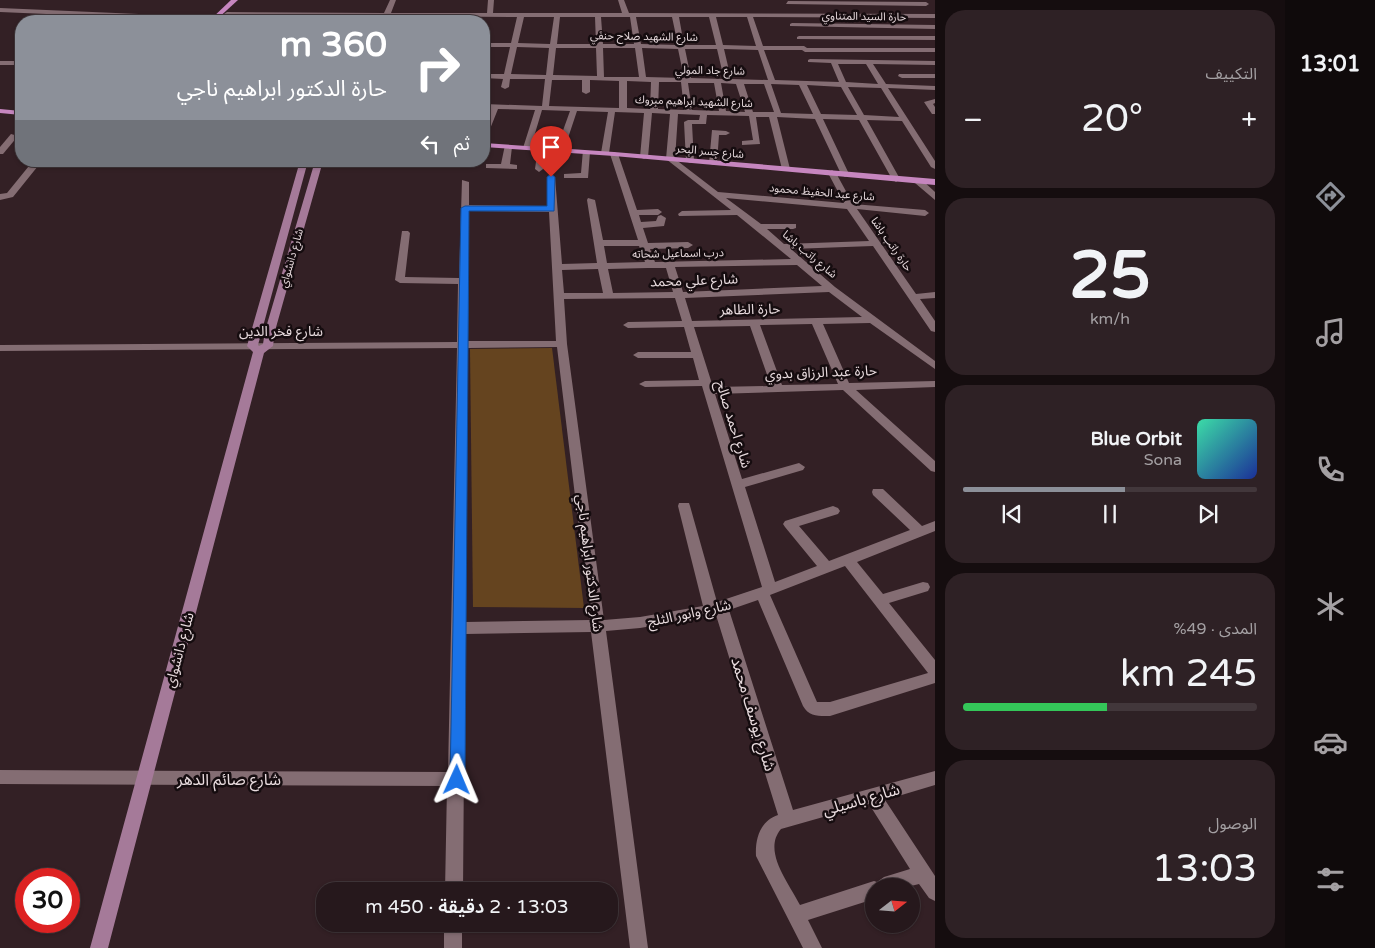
<!DOCTYPE html>
<html lang="ar">
<meta charset="utf-8">
<style>
:root{--surface:#26181c;--page:#2e2125;--text:#f1f3f6;--muted:#a4a0a3;--line:#42373b;--accent:#8c9099}
body{margin:0;font-family:"Varela Round","Noto Sans Arabic",sans-serif;background:var(--page);color:var(--text);direction:rtl;height:100vh;display:flex;flex-direction:column;font-size:19px;white-space:nowrap}
*{box-sizing:border-box;margin:0}
p{font-size:16px;color:var(--muted)}
.icon{flex:none;width:28px;height:28px;fill:none;stroke:currentColor;stroke-width:2;stroke-linecap:round;stroke-linejoin:round}
.map{position:relative;flex:1;overflow:hidden;direction:ltr}
.details{display:flex;flex-direction:column;gap:10px;padding:10px;background:#150d0f;width:350px}
.details>*{flex:none}
.banner{position:absolute;left:15px;top:15px;width:475px;height:152px;border-radius:20px;box-shadow:0 1px 4px #0004,0 0 0 1px var(--line);direction:rtl;background:#8c9099;color:#fff;overflow:hidden}
.needle{width:32px;rotate:73deg}
.tools{position:absolute;left:865px;top:878px;display:grid;gap:10px}
.tools a{display:grid;place-items:center;width:55px;height:55px;border-radius:50%;background:var(--surface);box-shadow:0 1px 4px #0004,0 0 0 1px var(--line);font-size:25px}
.speed{position:absolute;left:15px;top:868px;display:flex;gap:10px;font-size:25px;font-weight:700;text-align:center}
.speed>*{display:grid;place-content:center;width:65px;height:65px;border-radius:50%;background:var(--surface);box-shadow:0 1px 4px #0004,0 0 0 1px var(--line);line-height:1}
.speed .limit{border:8px solid #d22;background:#fff;color:#111}
.pin{position:absolute;display:grid;place-items:center;width:42px;height:42px;color:#fff;margin:-51px -21px;border-radius:50% 50% 50% 0;rotate:-45deg;box-shadow:0 0 5px #0007}
.pin .icon{rotate:45deg}
.me{position:absolute;width:55px;margin:-28px;rotate:1deg;stroke-linejoin:round;filter:drop-shadow(0 0 4px #0008)}
.turn{display:flex;align-items:center;gap:18px;height:105px;padding:0 20px;font-size:22px}
.turn .icon{width:65px;height:65px;stroke-width:2.5}
.turn b{display:block;font-size:35px;line-height:42px}
.then{display:flex;align-items:center;height:48px;padding:0 20px;background:#0003;gap:10px;font-size:19px}
.big{font-size:38px;font-weight:600;line-height:1.1}
.details .card{flex:1;display:flex;flex-direction:column;justify-content:center;gap:8px;min-width:0;padding:0 18px;border-radius:20px;background:var(--page)}
.details .dial{align-items:center;gap:0}
.dial b{font-size:65px;line-height:1}
.song{display:flex;align-items:center;gap:15px}
.cover{width:60px;height:60px;border-radius:8px;background:linear-gradient(135deg,hsl(160 70% 55%),hsl(230 70% 35%))}
.played{height:5px;border-radius:2px;background:linear-gradient(90deg,var(--accent) 55%,var(--line) 55%)}
.keys{display:flex;justify-content:space-around;direction:ltr}
.heat{display:flex;justify-content:space-between;align-items:center;font-size:28px;direction:ltr}
.charge{height:8px;border-radius:4px;background:linear-gradient(90deg,#34c759 49%,var(--line) 0)}
.trip{position:absolute;left:316px;top:882px;width:302px;height:50px;border-radius:20px;background:var(--surface);box-shadow:0 1px 4px #0004,0 0 0 1px var(--line);font-weight:600;line-height:50px;text-align:center;direction:rtl}
main{display:flex;flex:1;min-height:0}
.dock{display:flex;flex-direction:column;width:90px;justify-content:space-around;align-items:center;background:#0f0a0b;color:var(--muted)}
.dock .icon{width:35px;height:35px}
.dock .on{color:var(--accent)}
.dock b{font-size:22px;color:var(--text)}
.map>svg:first-child{display:block}
</style>
<main>
<nav class="dock">
<b>13:01</b>
<svg class="icon on" aria-label="directions" viewBox="0 0 24 24"><path d="M12 3l9 9-9 9-9-9zM9 14v-3h6M13 9l2 2-2 2"/></svg>
<svg class="icon" aria-label="music" viewBox="0 0 24 24"><path d="M9 18V5l10-2v13"/><circle cx="6" cy="18" r="3"/><circle cx="16" cy="16" r="3"/></svg>
<svg class="icon" aria-label="phone" viewBox="0 0 24 24"><path d="M5 4h4l2 5-3 2q2 4 5 5l2-3 5 2v4C11 20 4 13 5 4z"/></svg>
<svg class="icon" aria-label="climate" viewBox="0 0 24 24"><path d="M12 3v18M4 7l16 10M4 17L20 7"/></svg>
<svg class="icon" aria-label="car" viewBox="0 0 24 24"><path d="M5 17H2v-5l4-1 3-4h7l3 4 3 1v5h-3M9 17h6M6 11h13"/><circle cx="7" cy="17" r="2"/><circle cx="17" cy="17" r="2"/></svg>
<svg class="icon" aria-label="filters" viewBox="0 0 24 24"><path d="M4 7h16M4 17h16"/><circle cx="9" cy="7" r="2"/><circle cx="15" cy="17" r="2"/></svg>
</nav>
<section class="details">
<div class="card"><p>التكييف</p>
<div class="heat"><a>−</a><b class="big">20°</b><a>+</a></div>
</div>
<div class="card dial"><b>25</b><p>km/h</p></div>
<div class="card">
<div class="song"><i class="cover"></i><div><b>Blue Orbit</b><p>Sona</p></div></div>
<div class="played"></div>
<div class="keys"><svg class="icon" aria-label="previous" viewBox="0 0 24 24"><path d="M18 5L8 12l10 7zM5 5v14"/></svg><svg class="icon" aria-label="pause" viewBox="0 0 24 24"><path d="M8 5v14M16 5v14"/></svg><svg class="icon" aria-label="next" viewBox="0 0 24 24"><path d="M6 5l10 7-10 7zM19 5v14"/></svg></div>
</div>
<div class="card"><p>المدى · 49%</p><b class="big">245 km</b><div class="charge"></div></div>
<div class="card"><p>الوصول</p><b class="big">13:03</b></div>
</section>
<div class="map">
<svg width="935" height="948" viewBox="0 0 935 948">
<rect width="100%" height="100%" fill="#332025"/>
<polygon fill="#65441f" points="552,348 584,608 473,607 470,349"/>
<g fill="none" stroke-linecap="round" stroke-linejoin="round">
<g fill="#846d73" fill-rule="evenodd">
<path d="M390 0H396L391 13H487L488 0H494L493 13H622L618 0H624L629 13 935 14V18L753 17 763 46H804L807 48H935V52H805L802 50H764L775 80 839 82 831 63 808 62V60L810 59 935 61V65L873 64 886 84 935 86V90L888 88 935 161V169L931 167 902 121 867 120 900 179 896 182 892 179 859 120 823 119 849 174 845 177 841 174 815 119 777 117 790 169 789 171 782 169 769 117H756L760 144 742 145V141L753 140 749 116 707 115 706 124H692L694 161 690 163 686 161 684 122 688 120H699L700 115 678 114 675 159 718 192 844 203 828 173 832 170 836 173 853 204 925 210 929 213 925 216 857 209 916 294 935 292V298L920 299 935 321V332L931 331 873 246 791 249 835 287 935 361V369L870 323 823 324 849 383 935 381V387L856 390 935 461V472L931 471 843 390 715 394 742 479 799 463 805 467 803 470 745 487 775 582 817 566 785 527 783 524 785 521 833 506 838 508 840 511 838 514 799 526 829 561 910 530 873 495 872 492 873 489H883L922 526 935 521V531L857 562 883 594 923 582 928 583 930 587 928 591 889 603 935 660V683L830 716C819 716 809 717 803 706L758 600 729 610 793 810 935 771V785L885 800 935 876V901L929 898 919 884 911 886H874V899L808 920 822 948H803L756 856C755 839 760 821 778 815L716 615 640 628 606 631 648 948H630L591 632 465 634 463 891H445L447 786 0 784V770L448 772 457 348 0 351V345L457 342 458 284 400 283 395 280 402 231H408L410 233 405 277 459 278 462 180 469 182V205L548 206 547 177 551 174 555 177 562 264 597 263 587 200 588 198 595 200 603 240H638L610 154 614 152 618 154 637 210 658 209 662 212 658 215H639L641 222 656 221 658 216 661 215 666 218 664 226 643 228 648 243 688 242 693 245 688 248 650 249 655 262 791 259 737 215 679 216 678 214 682 211 731 210 666 159 670 114 652 113 648 157 644 159 640 157 644 113 615 112 609 153 605 155 601 153 608 112 577 111 564 150 560 152 556 150 570 111 542 110 530 150 523 148 535 110 498 109 488 134 484 136V125L491 108H484V104L542 106 545 79H510L509 87 505 89 501 87 503 79 484 78V74H504L510 47H484V43H511L517 17 389 16 387 21H381L383 16H227L224 14 227 12 384 13ZM524 17H554L550 44 518 43ZM560 17H595L596 44H557ZM601 17H630L634 44H603ZM636 17H672L678 45 641 44ZM679 17H709L716 45H684ZM716 17H747L756 46 723 45ZM517 47 549 48 546 75 511 74ZM556 48H596L597 76 553 75ZM603 48H635L639 77H604ZM642 48 678 49 684 78 646 77ZM685 49H717L724 79 691 78ZM724 49 758 50 768 80 731 79ZM838 64H866L878 84 846 82ZM552 80H582V92L586 94 590 92V80L619 81V108L549 106ZM627 81 651 82 650 109 627 108ZM659 82H681L684 110 658 109ZM688 83H714L719 111 692 110ZM721 83 736 84 745 112 726 111ZM744 84H764L774 112H753ZM771 84 799 85 813 114 781 113ZM807 85 841 87 857 115 821 114ZM848 87 881 88 899 117 864 115ZM726 198 847 209 869 241 784 244 767 229H793L796 228V224H761ZM469 211 549 212 556 341H468ZM604 246H639L645 262 607 263ZM797 265 822 286 683 292 675 267ZM648 268H666L673 292 613 293 608 269ZM598 269 603 293H564L562 270ZM829 292 862 317 692 321 685 298ZM675 298 682 321 628 322 623 325 628 328 684 327 691 352H638L633 355 638 358H693L699 380 645 381 639 384 645 387 702 386 762 587 717 602 690 506 689 503H679L678 506 703 606 640 617 604 620 567 344 564 299ZM812 324 838 384 782 385 760 325ZM750 326 771 386 713 387 694 327ZM557 347 590 620 465 622 468 348ZM845 566 928 673 830 702H817L770 595ZM869 804 910 869 884 877 877 882 874 881 800 905C789 883 762 851 781 829Z"/>
<polygon points="788,1 926,2 929,4 926,6 786,4"/>
<polygon points="0,8 208,17 211,19 208,21 0,12"/>
<polygon points="792,23 935,25 935,29 790,26 790,24"/>
<polygon points="16,34 21,34 21,38 14,37 14,35"/>
<polygon points="799,36 935,36 935,40 797,39 797,37"/>
<rect x="0" y="61" width="21" height="4"/>
<polygon points="899,74 935,74 935,78 902,78 898,76"/>
<polygon points="935,99 935,103 933,104 935,107 935,114 932,114 924,102"/>
<polygon points="712,130 726,131 730,133 726,135 719,135 717,163 713,165 709,163"/>
<polygon points="11,134 18,136 3,154 0,154 0,147"/>
<polygon points="505,145 512,147 510,164 517,165 517,169 486,168 486,164 501,164"/>
<polygon points="538,147 545,149 543,169 539,172 535,169"/>
<polygon points="583,150 590,152 588,178 564,178 564,174 581,173"/>
<polygon points="33,161 42,161 13,197 0,200 0,194 7,193"/>
<path d="M477 161C469 167 452 170 444 164L448 162Z"/>
<polygon points="915,179 921,179 935,192 935,200 915,183"/>
<rect x="444" y="924" width="18" height="24"/>
</g>
<polygon fill="#a57a99" fill-rule="evenodd" points="300,161 308,161 258,345 259,346 263,344 265,331 315,161 323,161 275,331 273,346 264,353 108,948 90,948 253,352 247,346"/>
<g fill="#c686bf" fill-rule="evenodd">
<polygon points="231,0 238,0 215,21 209,21"/>
<polygon points="0,109 21,111 21,115 0,113"/>
<polygon points="484,143 614,152 935,179 935,185 614,156 484,147"/>
</g>
</g>
<polygon fill="#1a73e8" stroke="#114b97" points="551,174 555,177 554,211 469,211 465,780 463,784 457,786 452,784 450,780 461,208 465,206 547,206 547,177"/>
<g text-anchor="middle" stroke-width="5" stroke-linejoin="round" paint-order="stroke">
<g font-size="11" fill="#e8dbde" stroke="#150c0f">
<text transform="translate(864 16) rotate(1)" y="4">حارة السيد المتناوي</text>
<text transform="translate(644 36) rotate(1)" y="4">شارع الشهيد صلاح حنفي</text>
<text transform="translate(710 70) rotate(1)" y="4">شارع جاد المولي</text>
<text transform="translate(694 101) rotate(2)" y="4">شارع الشهيد ابراهيم مبروك</text>
<text transform="translate(710 151) rotate(5)" y="4">شارع جسر البحر</text>
<text transform="translate(822 192) rotate(5)" y="4">شارع عبد الحفيظ محمود</text>
<text transform="translate(892 244) rotate(55)" y="4">حارة راتب باشا</text>
<text transform="translate(678 253) rotate(-1)" y="4">درب اسماعيل شحاته</text>
<text transform="translate(810 254) rotate(40)" y="4">شارع راتب باشا</text>
<text transform="translate(291 258) rotate(-74)" y="4">شارع دانشواي</text>
</g>
<g font-size="14" fill="#e8dbde" stroke="#150c0f">
<text transform="translate(694 280) rotate(-2)" y="5">شارع علي محمد</text>
<text transform="translate(750 309) rotate(-1)" y="5">حارة الظاهر</text>
<text x="281" y="336">شارع فخر الدين</text>
<text transform="translate(821 372) rotate(-2)" y="5">حارة عبد الرزاق بدوي</text>
<text transform="translate(734 424) rotate(73)" y="5">شارع احمد صالح</text>
<text transform="translate(590 563) rotate(83)" y="5">شارع الدكتور ابراهيم ناجي</text>
<text transform="translate(689 613) rotate(-12)" y="5">شارع وابور الثلج</text>
<text transform="translate(179 650) rotate(-75)" y="5">شارع دانشواي</text>
</g>
<g font-size="16" fill="#e8dbde" stroke="#150c0f">
<text transform="translate(754 714) rotate(73)" y="6">شارع يوسف محمد</text>
<text x="229" y="785">شارع صائم الدهر</text>
<text transform="translate(861 799) rotate(-16)" y="6">شارع باسيلي</text>
</g>
</g>
</svg>
<div class="tools">
<a><svg class="needle" viewBox="-14 -14 28 28"><path d="M0-13l5 13h-10z" fill="#e53935"/><path d="M0 13l5-13h-10z" fill="#a4a0a3"/></svg></a>
</div>
<div class="speed"><div class="limit">30</div></div>
<div class="pin" style="left:551px;top:177px;background:#d93025"><svg class="icon" aria-label="arrive" viewBox="0 0 24 24"><path d="M6 21V4h12l-3 4 3 4H6"/></svg></div>
<svg class="me" style="left:457px;top:780px" viewBox="-20 -20 40 40"><path d="M0-17L14 15 0 8-14 15z" fill="#1a73e8" stroke="#fff" stroke-width="4"/></svg>
<div class="trip">13:03 · 2 دقيقة · 450 m</div>
<div class="banner">
<div class="turn"><svg class="icon" aria-label="right" viewBox="0 0 24 24"><path d="M7 20v-9h11M14 6l5 5-5 5"/></svg><div><b>360 m</b>حارة الدكتور ابراهيم ناجي</div></div>
<div class="then">ثم<svg class="icon" aria-label="left" viewBox="0 0 24 24"><path d="M17 20v-9H6M10 6l-5 5 5 5"/></svg></div>
</div>
</div>
</main>
